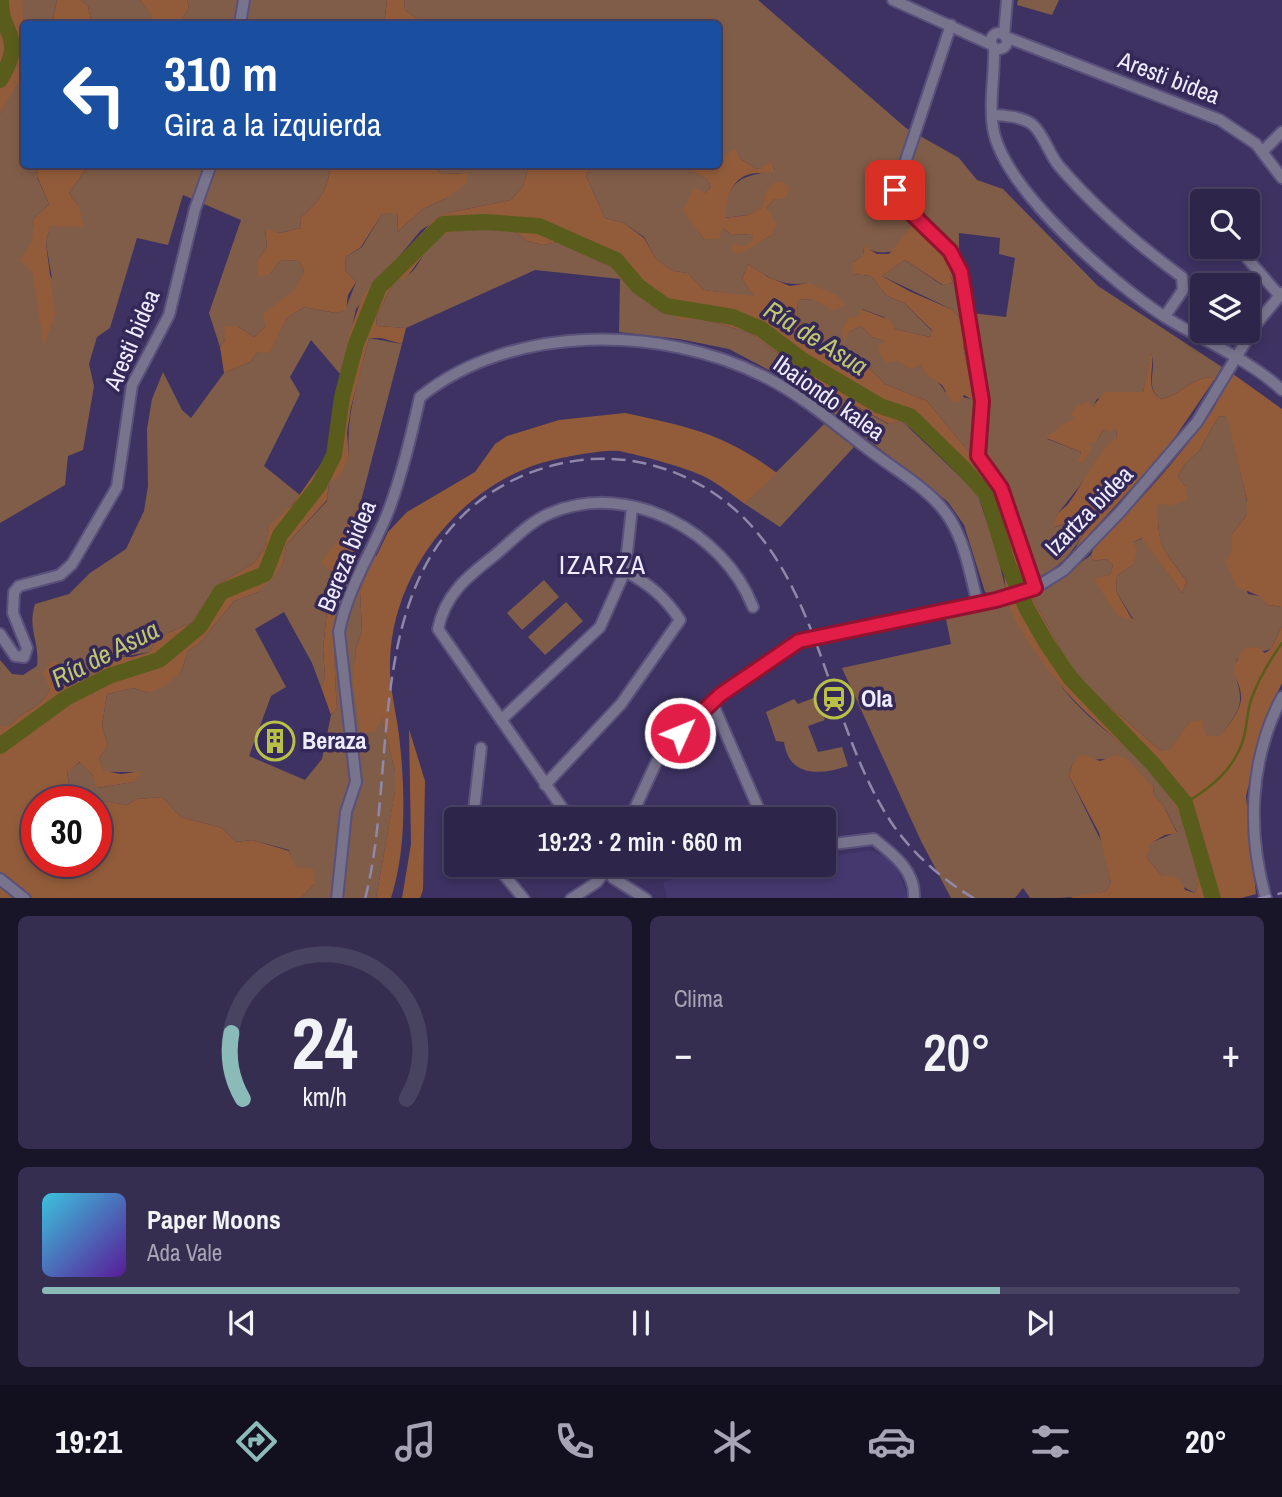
<!DOCTYPE html>
<html lang="es">
<meta charset="utf-8">
<style>
:root{--surface:#2e264a;--page:#362e51;--text:#f1f3f6;--muted:#a7a5b5;--line:#494362;--accent:#8bbbb9}
body{margin:0;font-family:"Archivo Narrow",sans-serif;background:var(--page);color:var(--text);height:100vh;display:flex;flex-direction:column;font-size:26px;white-space:nowrap}
*{box-sizing:border-box;margin:0}
p{font-size:23px;color:var(--muted)}
.icon{flex:none;width:38px;height:38px;fill:none;stroke:currentColor;stroke-width:2;stroke-linecap:round;stroke-linejoin:round}
.map{position:relative;height:898px;overflow:hidden}
.side{display:flex;flex-direction:column;gap:18px;padding:18px;background:#191529;flex:1}
.side>*{flex:none}
.hud{position:absolute;left:21px;top:21px;width:700px;height:147px;border-radius:7px;box-shadow:0 4px 10px #0003,0 0 0 2px var(--line);background:#1a4fa0;color:#fff;overflow:hidden}
.tools{position:absolute;left:1190px;top:189px;display:grid;gap:14px}
.tools a{display:grid;place-items:center;width:70px;height:70px;border-radius:7px;background:var(--surface);box-shadow:0 4px 10px #0003,0 0 0 2px var(--line);font-size:35px}
.speed{position:absolute;left:21px;top:786px;display:flex;gap:14px;font-size:35px;font-weight:700;text-align:center}
.speed>*{display:grid;place-content:center;width:91px;height:91px;border-radius:50%;background:var(--surface);box-shadow:0 4px 10px #0003,0 0 0 2px var(--line);line-height:1}
.speed .limit{border:10px solid #d22;background:#fff;color:#111}
.pin{position:absolute;display:grid;place-items:center;width:60px;height:60px;color:#fff;margin:-30px;border-radius:14px;box-shadow:0 4px 10px #0006}
.me{position:absolute;width:77px;margin:-38px;rotate:46deg;stroke-linejoin:round;filter:drop-shadow(0 0 5px #0008)}
.turn{display:flex;align-items:center;gap:24px;height:147px;padding:0 28px;font-size:32px}
.turn .icon{width:91px;height:91px;stroke-width:2.5}
.turn b{display:block;font-size:49px;line-height:60px}
.big{font-size:52px;font-weight:600;line-height:1.1}
.side .tile{flex:1;display:flex;flex-direction:column;justify-content:center;gap:10px;min-width:0;padding:0 24px;border-radius:10px;background:var(--page)}
.side .dial{align-items:center;gap:0}
.dial svg{height:182px;overflow:visible;fill:none;stroke:var(--line);stroke-width:7;stroke-linecap:round;text-anchor:middle}
.dial text{fill:var(--text);stroke:none}
.song{display:flex;align-items:center;gap:21px}
.cover{width:84px;height:84px;border-radius:10px;background:linear-gradient(135deg,hsl(190 70% 55%),hsl(270 70% 35%))}
.played{height:7px;border-radius:4px;background:linear-gradient(90deg,var(--accent) 80%,var(--line) 80%)}
.keys{display:flex;justify-content:space-around;direction:ltr}
.heat{display:flex;justify-content:space-between;align-items:center;font-size:38px;direction:ltr}
.side .tiles{flex:1;display:grid;gap:18px;grid-template-columns:1fr 1fr}
.tile:last-child{grid-column:span 2}
.trip{position:absolute;left:444px;top:807px;width:392px;height:70px;border-radius:7px;background:var(--surface);box-shadow:0 4px 10px #0003,0 0 0 2px var(--line);font-weight:600;line-height:70px;text-align:center}
.dock{display:flex;height:112px;justify-content:space-around;align-items:center;background:#120f1e;color:var(--muted)}
.dock .icon{width:49px;height:49px}
.dock .on{color:var(--accent)}
.dock b{font-size:32px;color:var(--text)}
.map>svg:first-child{display:block}
</style>
<div class="map">
<svg width="1282" height="899" viewBox="0 0 1282 899">
<rect width="100%" height="100%" fill="#3d3262"/>
<polygon fill="#45386f" points="869,850 885,856 897,869 909,899 667,898 663,882 716,865 824,864 824,858"/>
<g fill="#805d48" fill-rule="evenodd">
<polygon points="22,0 57,0 52,24 26,24 22,18"/>
<polygon points="81,0 140,0 158,24 92,24 88,6"/>
<polygon points="187,0 387,0 384,24 180,24 189,7"/>
<path d="M404 0H758L906 128 959 158 977 180 1003 189 1098 286 1222 367 1216 377C1190 376 1181 396 1161 399 1143 386 1158 371 1151 353L1143 392 1097 399 1092 408 1047 439 1081 452 1078 462 1086 444 1099 437 1104 429H1116L1117 438 1056 516 1055 527 1078 520 1085 530C1071 557 1055 572 1026 582L964 446 927 401 885 384 854 353 841 359 824 351 797 317 798 300 812 299 808 283C783 287 768 278 748 264L742 279 755 297 704 290 688 273 673 271 656 259 644 237 624 223 605 218 586 176 591 165H690L687 168 707 179 711 187 705 193 699 232 704 239 723 228 732 235 752 234 754 240 739 253 772 235 767 208 774 199 784 198 764 199 763 208 748 215 724 218C729 176 741 178 775 170L772 163 757 169 739 158 722 164 718 159V24H420L419 20 405 10ZM934 223 947 241 959 247V233L1000 238 999 254 1015 258 1006 317 971 313 960 262 950 275 953 283 942 285 905 260 882 276 953 310 967 328 963 346 974 400 945 392C940 381 928 375 920 365L899 361 885 341 872 337 861 326 849 332 862 309 884 317 894 329 930 337 932 331 904 303 887 296 871 276 853 274V262L863 256 864 247C894 263 908 241 934 223Z"/>
<polygon points="1018,0 1059,0 1052,15 1017,5"/>
<path d="M24 64V164L38 165 37 177 49 204 34 218 33 243 52 279 46 243 50 225 69 224 79 206 69 193 89 165H325L330 170C327 191 317 204 300 218L301 228 280 233 265 229 267 247 258 260 270 274 281 260 299 261 304 271 297 289 265 313V327L254 337 237 326H225V340L220 347 209 313 241 220 183 195 168 245 137 238 110 328 97 337 89 364 94 386 83 450 68 456 65 485 0 523V114Z"/>
<path d="M430 165H529L523 186 511 200 451 212 421 230 356 309 341 375 311 340 290 377 300 394 264 466 300 495 281 518 268 527 265 547 254 563 218 584 191 623 156 638 150 652 121 657 94 699 50 689C37 713 26 707 9 726H0V660L12 674 23 675 37 666C40 640 27 631 35 604L69 594 90 573 126 549 144 511 148 486 147 429 152 399 163 372 182 410 191 418 224 373 250 362 258 352H270L287 318 304 307 336 313 345 310 356 282 345 270 346 257 362 247 382 214 398 212 397 232 423 209 447 198 465 173 443 174Z"/>
<path d="M491 227 514 231 527 241 543 245 557 242 619 271 636 294 673 314 699 318 750 333 836 395 888 424 902 421 977 493 994 542 1006 590 990 594 985 592 964 525 948 502 799 386 729 349 679 339 619 332 620 279 535 270 406 328 377 326 376 317 395 280C420 276 419 253 436 238 449 227 476 229 491 227Z"/>
<path d="M369 338 402 344 362 497 345 531 322 562 331 572 323 649 325 677 321 687 312 663 284 612 255 629 286 687 271 696 249 756 305 780 322 759 331 715 337 708C333 650 331 611 359 559L379 555 360 590 362 631 356 649 355 664 382 717 395 771V792L376 898H301L315 884 295 867 289 850 252 840 236 842 222 828 181 817 162 797 137 799 127 805 93 799 78 801 70 791 67 771 81 762 92 774 98 788 133 782 142 772H104L99 758 108 746 102 726 107 694 134 688 148 693 181 672 188 651 199 644 234 601 258 592 283 564 286 545 327 501 329 482 349 457C345 416 359 378 369 338Z"/>
<path d="M1219 416 1228 417 1247 502V515L1232 534V550L1248 594 1260 596 1268 605 1282 607V626L1271 649 1237 659C1232 680 1240 680 1240 698 1241 712 1227 726 1219 738L1206 735 1189 722 1170 751H1161L1106 703 1099 700 1067 661 1031 595 1042 591 1091 555 1093 561 1106 559 1113 565 1110 574 1094 579 1117 614 1133 619 1116 591 1117 576 1133 565V542L1143 538 1182 593 1187 581C1161 547 1157 546 1158 503L1186 487 1178 476 1185 464 1199 451Z"/>
<polygon points="824,424 854,447 780,527 745,504"/>
<polygon points="544,580 559,597 522,630 507,613"/>
<polygon points="566,602 583,621 545,655 528,637"/>
<path d="M1008 604C1027 637 1046 669 1071 698 1096 727 1131 747 1155 775 1174 797 1187 829 1194 857 1197 871 1201 880 1195 893L1162 876 1147 858 1150 843 1177 832 1163 805 1154 795 1153 786 1126 759C1117 759 1078 758 1073 764 1071 766 1070 773 1069 776L1103 845 1111 883 1106 891C1082 898 1057 898 1031 899L1023 888 1015 898H951L921 841 842 668 951 644 946 619Z"/>
<path d="M816 697 825 720 808 726 818 752 842 747 848 766C821 775 789 778 784 742L776 741 766 712 794 699 798 704Z"/>
</g>
<g fill="#925c3a">
<path d="M0 0H22C22 21 29 42 24 64 21 81 8 99 0 114Z"/>
<polygon points="57,0 81,0 88,6 92,24 52,24"/>
<polygon points="140,0 187,0 189,7 180,24 157,24"/>
<polygon points="387,0 404,0 405,10 419,20 420,24 384,24"/>
<path d="M736 149 739 158 757 169 772 162 775 171C766 174 756 172 747 175 730 181 726 202 725 218L748 215 762 208 766 191 775 182H783L789 188 784 199H774L767 208 776 225 772 235 739 254 730 250 733 244 746 246 753 240 752 234 732 235 723 228 719 239H704L683 211 694 188 705 193 711 187 707 179 686 168 690 165 718 164V159L722 163 726 154Z"/>
<polygon points="38,165 89,165 69,193 79,206 84,227 50,226 46,243 55,314 44,345 32,271 19,260 32,243 34,218 49,204 37,176"/>
<path d="M325 165H430L443 174 466 173 467 183 447 198 423 209 397 232 398 213 382 214 361 247 346 257 345 270 356 282 348 295 346 310 336 313 304 307 287 318 270 353 258 352 250 362 224 373 220 347 225 340 224 326H237L254 337 265 327 264 313 296 289 304 271 299 261 281 260 270 274 258 277V260L267 247 265 228 280 233 301 228 300 218C317 204 327 191 330 170Z"/>
<path d="M529 165H591L586 176 605 218 624 223 644 238 656 259 673 271 688 273 704 290 754 296 742 279 748 264 768 277 790 286 808 283 836 295 846 305 834 310 812 299 798 300 797 317 824 351 841 359 854 353 885 384 927 401 964 446 995 498 1031 595 1067 661 1099 700 1106 703 1161 751 1170 750 1189 722 1202 720 1206 735 1219 737C1227 727 1240 713 1241 699 1242 676 1223 677 1245 648L1257 647 1265 653 1271 649 1282 626V683L1264 721 1246 796 1256 894 1238 899 1070 898C1082 892 1093 895 1106 891L1111 883 1099 833 1069 776 1072 765 1082 754 1100 761 1117 755 1127 759 1153 786 1154 795 1163 805 1177 833 1165 835 1151 843 1147 858 1162 876C1174 875 1181 878 1185 890L1195 893C1208 868 1172 791 1152 772 1123 743 1090 720 1063 688 1045 667 1016 629 1008 603 1005 593 1006 582 1003 572 997 547 989 519 978 496 970 480 918 434 902 421L889 424 836 395 750 333 699 318 682 320 636 294 619 271 557 242 543 245 527 241 514 231 491 227 451 232 437 237 406 278 395 280 376 317 377 326 406 328 402 344 381 338H369L351 407 347 433 349 457 340 476 329 482 327 500 286 545 283 564 270 581 258 592 234 601 199 644 188 651 181 672 163 687 148 693 134 688 107 694 102 726 108 746 99 758 104 771 121 774 143 771 134 782 97 788 92 774 80 762 67 772 70 791 78 801 37 802V861H96V802L84 801 93 799 127 805 137 799 162 797 181 817 222 828 236 842 252 840 289 851 296 867 313 869 315 884 301 898H0V726H9C26 707 37 713 50 689L43 674 52 661 66 666 67 680 81 684 94 698V673L102 657H132L150 652 156 638 191 623 218 584 254 563 265 547 268 527 293 504 326 457 349 334 363 295 434 220 451 212 511 200 523 186Z"/>
<polygon points="921,213 947,241 959,247 960,262 950,275 953,283 943,285 905,260 882,276 909,291 953,310 967,328 963,346 974,401 964,395 958,403 951,401 942,385 928,376 920,365 910,369 899,361 885,362 878,348 884,341 872,337 861,326 849,332 845,342 842,330 849,317 858,316 861,309 890,320 894,329 930,337 932,330 904,303 887,296 871,276 853,274 853,262 863,256 864,246 877,254 889,254"/>
<path d="M1151 351C1156 370 1143 387 1161 399 1181 396 1190 376 1216 377L1167 449 1074 551 1085 530 1078 520 1054 527C1055 523 1055 519 1056 516 1059 511 1065 508 1068 504 1081 488 1100 446 1117 438L1116 429 1109 432 1104 429 1095 443 1087 444 1092 447 1084 461 1077 463 1081 452 1046 438 1066 422 1074 419 1071 413 1077 406 1088 402 1092 407 1105 392H1143Z"/>
<path d="M1233 374 1282 409V607L1268 605 1259 596 1236 586 1226 562 1232 550V534L1247 515V501L1227 417 1219 416 1199 451 1185 464 1178 476 1186 487 1187 500 1172 505 1158 504C1157 545 1162 549 1187 581L1182 593 1142 538 1133 542 1137 551 1133 565 1117 576 1116 591 1133 621 1117 615 1093 579 1110 574 1113 565 1106 559 1093 561 1091 555 1095 545C1138 504 1177 460 1212 411 1220 398 1224 385 1233 374Z"/>
<path d="M625 413C689 427 723 433 777 473L745 504C732 495 719 484 705 477 688 468 639 455 619 451 602 449 552 459 535 465 455 493 392 575 390 662 389 685 396 712 399 735 405 788 407 848 391 898H376L395 791V771L382 718 375 732H361L353 684 356 649 362 631 360 590 388 532 407 512 475 472 495 444 507 436 559 420Z"/>
<path d="M362 497 352 535 359 559C331 611 333 650 337 708L331 715 321 687 325 677 323 649 331 572 321 562 345 531Z"/>
<polygon points="409,729 425,781 423,890 420,898 402,898 411,844"/>
</g>
<g fill="none" stroke-linecap="round" stroke-linejoin="round">
<path stroke="#595c1b" stroke-width="2.5" d="M1185 803C1211 788 1235 769 1244 737 1247 725 1247 712 1251 700 1258 680 1270 660 1282 643"/>
<g stroke="#595c1b" stroke-width="16">
<path d="M0 80C27 35 0 35 1 0"/>
<polyline points="0,746 66,698 109,676 159,660 200,626 221,592 265,574 280,535 319,485 334,455 342,397 356,344 379,287 443,224 485,222 539,226 616,260 638,286 666,306 733,317 761,329 802,360 880,406 910,416 966,471 987,495 1008,565 1027,609 1047,644 1071,679 1152,763 1185,803 1213,899"/>
</g>
<defs>
<g id="minor">
<polyline points="893,0 992,45"/>
<polyline points="240,24 244,0"/>
<polyline points="951,25 896,190 910,212 950,251 961,272 982,401 978,456 1001,488 1035,588"/>
<circle cx="999" cy="41" r="8"/>
<polyline points="1004,35 1007,0"/>
<polyline points="1006,37 1220,120 1256,144 1282,178"/>
<path d="M994 48C995 76 988 105 994 133 1009 194 1112 282 1165 317 1204 341 1248 359 1282 390"/>
<path d="M992 115C1004 115 1024 117 1033 125 1044 135 1049 154 1059 166 1095 208 1137 244 1182 277L1183 290 1165 316"/>
<polyline points="1263,151 1282,132"/>
<polyline points="1247,258 1279,295"/>
<polyline points="0,634 15,656 24,657 27,648 13,613 14,592 19,586 60,575 72,564 117,487 132,385 169,315 195,209 211,164"/>
<polyline points="712,702 763,819"/>
<polyline points="501,720 600,627 625,571 632,508"/>
<path d="M545 785 621 704 680 620C665 597 649 584 625 571"/>
<polyline points="473,819 481,748"/>
<path d="M570 819 438 629C445 594 468 576 495 555 512 541 530 521 551 513 629 480 724 532 753 607"/>
<polyline points="630,819 662,750 712,702 793,644 1006,598 1035,588 1064,570 1120,512 1197,422 1257,323 1282,293"/>
<path d="M824 845 874 839C893 854 916 871 914 899"/>
<polyline points="495,864 524,899"/>
<polyline points="605,864 613,878 646,899"/>
<polyline points="0,879 25,899"/>
<path d="M337 899 346 812 356 782 339 632C347 589 372 552 388 512 402 475 411 436 420 397 512 323 663 325 765 377 803 396 835 424 869 450 895 470 932 490 950 519 966 545 970 575 978 604"/>
<polyline points="571,899 597,882 610,864"/>
<path d="M1266 899C1247 832 1249 760 1282 697"/>
</g>
</defs>
<use href="#minor" stroke="#59507b" stroke-width="14"/>
<use href="#minor" stroke="#78748d" stroke-width="10"/>
<g stroke="#8f88aa" stroke-width="2.5" stroke-dasharray="14 7" stroke-linecap="butt">
<path d="M365 899C398 771 363 593 478 502 510 477 550 462 592 459 624 457 659 464 689 479 822 543 818 714 893 825 914 855 943 880 975 899"/>
<polyline points="1257,899 1282,893"/>
</g>
</g>
<g fill="none" stroke-linecap="round" stroke-linejoin="round">
<defs>
<polyline id="route" points="680,733 720,695 799,641 996,600 1035,588 1001,488 978,456 982,401 961,272 950,251 910,212 895,190"/>
</defs>
<use href="#route" stroke="#92132f" stroke-width="18"/>
<use href="#route" stroke="#e11d48" stroke-width="12"/>
</g>
<defs>
<symbol id="station-ring" viewBox="-11 -11 22 22"><circle r="9.5" fill="#332857" stroke="#b9c046" stroke-width="1.5"/><path d="M-3-6H3Q5-6 5-4V2Q5 4 3 4L4.5 6H3L1.5 4h-3L-3 6H-4.5L-3 4Q-5 4-5 2V-4Q-5-6-3-6ZM-3.5-4v3h7v-3ZM-3.5 1v1.5H-2V1ZM2 1v1.5H3.5V1Z" fill="#b9c046"/></symbol>
<symbol id="building-ring" viewBox="-11 -11 22 22"><circle r="9.5" fill="#332857" stroke="#b9c046" stroke-width="1.5"/><path d="M-4-6H4V6H1V3H-1V6H-4ZM-2.5-4.3h1.7v1.8h-1.7ZM.8-4.3h1.7v1.8H.8ZM-2.5-1h1.7V.8h-1.7ZM.8-1h1.7V.8H.8Z" fill="#b9c046"/></symbol>
</defs>
<g fill-rule="evenodd">
<use href="#station-ring" x="812" y="677" width="44" height="44"/>
<use href="#building-ring" x="253" y="719" width="44" height="44"/>
</g>
<g text-anchor="middle" stroke-width="7" stroke-linejoin="round" paint-order="stroke">
<g font-size="24" fill="#efecff" stroke="#332857">
<text transform="translate(1169 78) rotate(21)" y="8">Aresti bidea</text>
<text transform="translate(132 340) rotate(-67)" y="8">Aresti bidea</text>
<text transform="translate(829 398) rotate(35)" y="8">Ibaiondo kalea</text>
<text transform="translate(1089 511) rotate(-46)" y="8">Izartza bidea</text>
<text transform="translate(347 556) rotate(-68)" y="8">Bereza bidea</text>
</g>
<g font-size="24" font-weight="bold" fill="#efecff" stroke="#332857" text-anchor="start">
<text x="861" y="707">Ola</text>
<text x="302" y="749">Beraza</text>
</g>
<g font-size="26" font-style="italic" fill="#c1c86c" stroke="#332857">
<text transform="translate(816 338) rotate(32)" y="9">Ría de Asua</text>
<text transform="translate(105 654) rotate(-27)" y="9">Ría de Asua</text>
</g>
<g font-size="26" letter-spacing="2" fill="#efecff" stroke="#332857">
<text x="603" y="574">IZARZA</text>
</g>
</g>
</svg>
<div class="tools">
<a><svg class="icon" aria-label="search" viewBox="0 0 24 24"><circle cx="10" cy="10" r="6"/><path d="M15 15l6 6"/></svg></a>
<a><svg class="icon" aria-label="layers" viewBox="0 0 24 24"><path d="M12 4l9 5-9 5-9-5zM3 14l9 5 9-5"/></svg></a>
</div>
<div class="speed"><div class="limit">30</div></div>
<div class="pin" style="left:895px;top:190px;background:#d93025"><svg class="icon" aria-label="arrive" viewBox="0 0 24 24"><path d="M6 21V4h12l-3 4 3 4H6"/></svg></div>
<svg class="me" style="left:680px;top:733px" viewBox="-20 -20 40 40"><circle r="17" fill="#e11d48" stroke="#fff" stroke-width="3"/><path d="M0-11L8 9 0 5-8 9z" fill="#fff"/></svg>
<div class="trip">19:23 · 2 min · 660 m</div>
<div class="hud">
<div class="turn"><svg class="icon" aria-label="left" viewBox="0 0 24 24"><path d="M17 20v-9H6M10 6l-5 5 5 5"/></svg><div><b>310 m</b>Gira a la izquierda</div></div>
</div>
</div>
<section class="side">
<div class="tiles">
<div class="tile dial"><svg viewBox="0 0 100 80">
<path d="M14 69A42 42 0 1 1 86 69"/>
<path d="M14 69A42 42 0 0 1 9 40" stroke="#8bbbb9"/>
<text x="50" y="56" font-size="32" font-weight="700">24</text>
<text x="50" y="72" font-size="11">km/h</text>
</svg></div>
<div class="tile"><p>Clima</p>
<div class="heat"><a>−</a><b class="big">20°</b><a>+</a></div>
</div>
<div class="tile">
<div class="song"><i class="cover"></i><div><b>Paper Moons</b><p>Ada Vale</p></div></div>
<div class="played"></div>
<div class="keys"><svg class="icon" aria-label="previous" viewBox="0 0 24 24"><path d="M18 5L8 12l10 7zM5 5v14"/></svg><svg class="icon" aria-label="pause" viewBox="0 0 24 24"><path d="M8 5v14M16 5v14"/></svg><svg class="icon" aria-label="next" viewBox="0 0 24 24"><path d="M6 5l10 7-10 7zM19 5v14"/></svg></div>
</div>
</div>
</section>
<nav class="dock">
<b>19:21</b>
<svg class="icon on" aria-label="directions" viewBox="0 0 24 24"><path d="M12 3l9 9-9 9-9-9zM9 14v-3h6M13 9l2 2-2 2"/></svg>
<svg class="icon" aria-label="music" viewBox="0 0 24 24"><path d="M9 18V5l10-2v13"/><circle cx="6" cy="18" r="3"/><circle cx="16" cy="16" r="3"/></svg>
<svg class="icon" aria-label="phone" viewBox="0 0 24 24"><path d="M5 4h4l2 5-3 2q2 4 5 5l2-3 5 2v4C11 20 4 13 5 4z"/></svg>
<svg class="icon" aria-label="climate" viewBox="0 0 24 24"><path d="M12 3v18M4 7l16 10M4 17L20 7"/></svg>
<svg class="icon" aria-label="car" viewBox="0 0 24 24"><path d="M5 17H2v-5l4-1 3-4h7l3 4 3 1v5h-3M9 17h6M6 11h13"/><circle cx="7" cy="17" r="2"/><circle cx="17" cy="17" r="2"/></svg>
<svg class="icon" aria-label="filters" viewBox="0 0 24 24"><path d="M4 7h16M4 17h16"/><circle cx="9" cy="7" r="2"/><circle cx="15" cy="17" r="2"/></svg>
<b>20°</b>
</nav>
